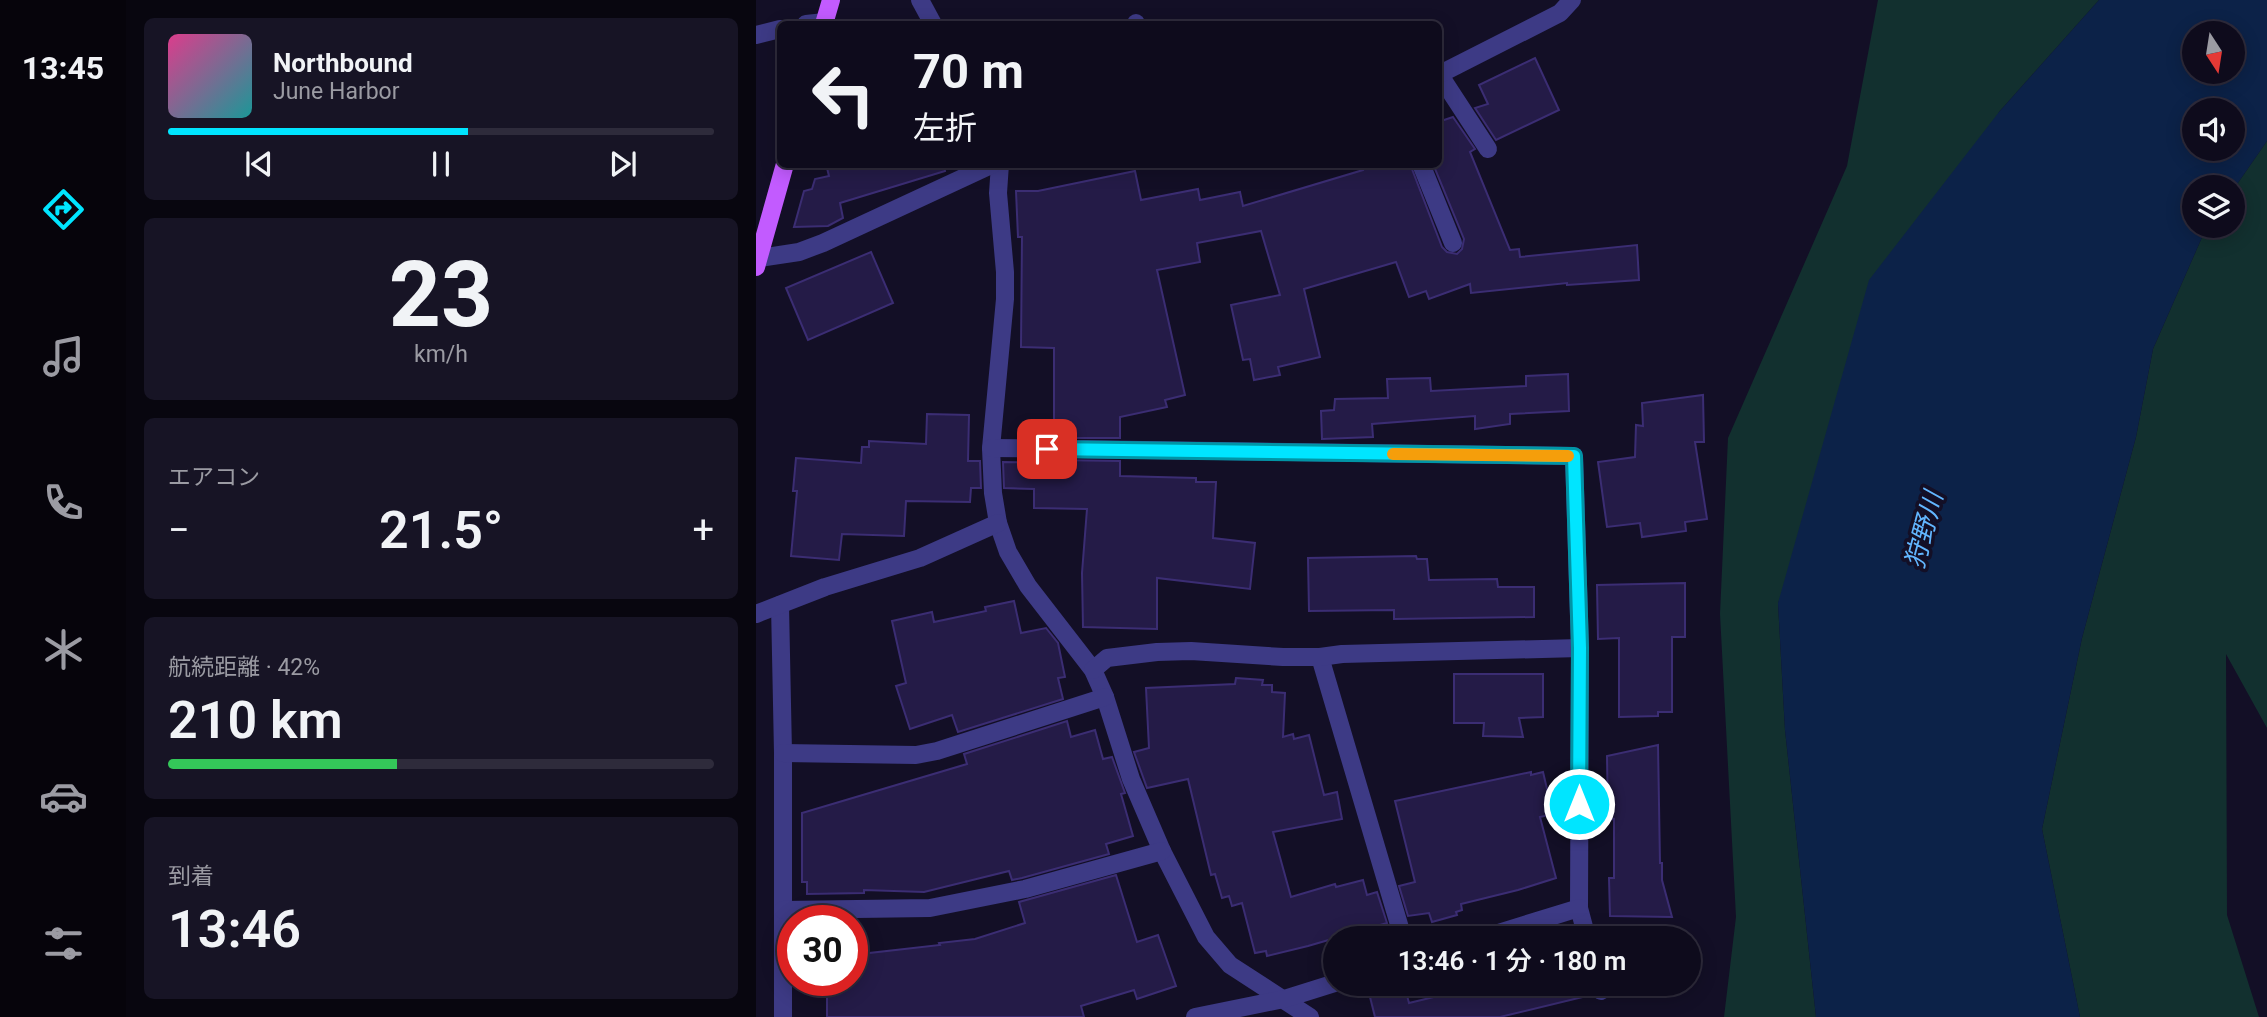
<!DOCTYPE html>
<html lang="ja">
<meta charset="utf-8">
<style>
:root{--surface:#0e0b1c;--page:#171425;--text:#f1f3f6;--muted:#9b9ba3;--line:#2e2b3b;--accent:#00e5ff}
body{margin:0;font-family:Roboto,"Noto Sans JP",sans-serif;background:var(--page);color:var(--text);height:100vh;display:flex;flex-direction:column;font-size:26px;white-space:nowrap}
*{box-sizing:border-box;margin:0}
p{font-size:23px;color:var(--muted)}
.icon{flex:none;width:38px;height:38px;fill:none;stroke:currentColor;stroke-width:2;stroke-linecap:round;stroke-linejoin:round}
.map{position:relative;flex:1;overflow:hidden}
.side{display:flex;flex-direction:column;gap:18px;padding:18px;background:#08060f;width:630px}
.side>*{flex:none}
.guide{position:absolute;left:21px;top:21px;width:665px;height:147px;border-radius:10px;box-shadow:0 4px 18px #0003,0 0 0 2px var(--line);background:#0e0b1c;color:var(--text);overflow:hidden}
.needle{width:46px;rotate:168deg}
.tools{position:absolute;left:1426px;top:21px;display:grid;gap:14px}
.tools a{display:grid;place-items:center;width:63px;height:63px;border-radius:50%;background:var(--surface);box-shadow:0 4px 18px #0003,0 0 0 2px var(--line);font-size:35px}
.speed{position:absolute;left:21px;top:905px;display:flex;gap:14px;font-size:35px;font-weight:700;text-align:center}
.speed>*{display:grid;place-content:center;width:91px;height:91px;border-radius:50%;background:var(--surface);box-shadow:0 4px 18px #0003,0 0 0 2px var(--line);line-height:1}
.speed .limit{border:10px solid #d22;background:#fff;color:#111}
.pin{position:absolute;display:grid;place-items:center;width:60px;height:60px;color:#fff;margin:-30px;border-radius:14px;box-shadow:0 4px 10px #0006}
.me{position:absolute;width:77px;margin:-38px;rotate:0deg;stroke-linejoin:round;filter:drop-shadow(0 0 5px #0008)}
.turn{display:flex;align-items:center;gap:24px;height:147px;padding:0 21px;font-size:32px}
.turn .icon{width:91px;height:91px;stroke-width:2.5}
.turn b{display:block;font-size:49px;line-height:60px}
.big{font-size:52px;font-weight:600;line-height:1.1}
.side .tile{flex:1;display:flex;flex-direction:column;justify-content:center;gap:10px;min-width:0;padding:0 24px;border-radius:10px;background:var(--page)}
.side .dial{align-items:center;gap:0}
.dial b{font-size:91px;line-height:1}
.song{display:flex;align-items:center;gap:21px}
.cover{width:84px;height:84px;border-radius:10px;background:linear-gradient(135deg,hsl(330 70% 55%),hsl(180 70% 35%))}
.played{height:7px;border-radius:4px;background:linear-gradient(90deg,var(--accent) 55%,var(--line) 55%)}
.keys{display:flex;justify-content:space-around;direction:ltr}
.heat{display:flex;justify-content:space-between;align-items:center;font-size:38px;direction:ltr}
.charge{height:10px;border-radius:5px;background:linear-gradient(90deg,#34c759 42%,var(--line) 0)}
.trip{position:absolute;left:567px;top:926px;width:378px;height:70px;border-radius:35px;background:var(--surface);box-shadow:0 4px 18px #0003,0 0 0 2px var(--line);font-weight:600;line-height:70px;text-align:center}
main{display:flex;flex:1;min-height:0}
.tabs{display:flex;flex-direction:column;width:126px;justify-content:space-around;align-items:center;background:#06040b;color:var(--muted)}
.tabs .icon{width:49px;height:49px}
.tabs .current{color:var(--accent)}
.tabs b{font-size:32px;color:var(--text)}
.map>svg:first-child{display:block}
</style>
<main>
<nav class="tabs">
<b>13:45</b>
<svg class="icon current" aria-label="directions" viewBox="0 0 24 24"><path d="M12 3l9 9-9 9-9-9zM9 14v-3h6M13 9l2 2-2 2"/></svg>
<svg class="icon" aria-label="music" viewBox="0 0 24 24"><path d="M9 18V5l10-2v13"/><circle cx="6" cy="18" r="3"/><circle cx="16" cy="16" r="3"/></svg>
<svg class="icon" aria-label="phone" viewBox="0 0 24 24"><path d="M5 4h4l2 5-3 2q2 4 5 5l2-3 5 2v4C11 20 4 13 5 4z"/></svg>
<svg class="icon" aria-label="climate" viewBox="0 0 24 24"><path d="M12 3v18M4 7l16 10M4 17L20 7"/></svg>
<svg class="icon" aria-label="car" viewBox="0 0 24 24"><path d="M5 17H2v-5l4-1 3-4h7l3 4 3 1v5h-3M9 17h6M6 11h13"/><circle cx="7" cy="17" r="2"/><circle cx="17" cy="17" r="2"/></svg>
<svg class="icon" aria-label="filters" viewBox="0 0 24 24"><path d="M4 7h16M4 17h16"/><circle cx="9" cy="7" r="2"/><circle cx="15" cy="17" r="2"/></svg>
</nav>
<section class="side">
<div class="tile">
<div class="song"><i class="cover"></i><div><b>Northbound</b><p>June Harbor</p></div></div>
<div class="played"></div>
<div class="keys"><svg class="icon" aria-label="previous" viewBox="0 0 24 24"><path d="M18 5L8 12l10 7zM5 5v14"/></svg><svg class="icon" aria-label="pause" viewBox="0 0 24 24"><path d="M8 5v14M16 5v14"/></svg><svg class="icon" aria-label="next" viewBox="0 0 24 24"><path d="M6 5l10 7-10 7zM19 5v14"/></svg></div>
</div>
<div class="tile dial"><b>23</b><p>km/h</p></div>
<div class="tile"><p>エアコン</p>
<div class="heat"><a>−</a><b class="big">21.5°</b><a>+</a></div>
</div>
<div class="tile"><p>航続距離 · 42%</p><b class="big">210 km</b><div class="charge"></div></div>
<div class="tile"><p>到着</p><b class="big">13:46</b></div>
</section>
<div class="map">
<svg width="1511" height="1017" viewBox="0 0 1511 1017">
<rect width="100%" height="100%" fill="#130f26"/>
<g fill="#12302f">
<polygon points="1122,0 1343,0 1243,112 1022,603 1029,730 1060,1017 968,1017 980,917 964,614 972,438 1091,166"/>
<polygon points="1511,141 1511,728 1470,654 1471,915 1503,1017 1324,1017 1286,829 1326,638 1380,437 1397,349 1447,235 1453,226 1477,226 1477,190"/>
</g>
<path fill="#0c2248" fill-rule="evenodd" d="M1343 0H1511V141L1477 190V187H1438V226H1453L1447 235 1397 349 1380 437 1326 638 1286 829 1324 1017H1060L1029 730 1022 603 1113 280 1243 112ZM1438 33H1477V72H1438ZM1438 110H1477V149H1438Z"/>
<g fill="#241b47" stroke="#3b2d73" stroke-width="2">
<polygon points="779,58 803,110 740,140 719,108 732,104 723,85"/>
<polygon points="697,117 719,149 714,152 754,250 763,249 764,257 881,245 883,280 811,285 811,283 715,293 714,284 673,299 670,291 653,297 640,262 548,289 564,357 522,367 524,375 498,380 494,359 487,360 475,305 524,295 505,231 441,243 444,262 401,270 429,395 409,400 411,407 364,417 364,438 298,438 298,348 265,347 266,237 262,237 260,191 282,191 379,171 385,200 442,189 444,200 484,192 487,206 607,170 605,164 654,164 686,247 691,252 701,254 706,249 708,239 677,164 682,164 682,122"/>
<polygon points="70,164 188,164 189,171 84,203 87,218 72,226 38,227 48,191 56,189 59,179 73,176"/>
<polygon points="115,252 137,303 52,340 30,288"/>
<polygon points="812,374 813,411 754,414 754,424 719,429 719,416 616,424 617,437 566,439 565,411 578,410 579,399 632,398 631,379 674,378 675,391 770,386 770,376"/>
<polygon points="947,395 948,442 939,442 951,519 929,522 930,531 886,537 884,523 851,527 842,462 879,457 880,425 887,426 886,403"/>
<polygon points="171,414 213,415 212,461 224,461 225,488 215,488 214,502 150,501 148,536 86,534 83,560 35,556 41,491 37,491 40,458 105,463 106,447 113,447 113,441 170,444"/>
<polygon points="299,460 364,461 364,476 440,478 440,482 460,482 457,538 499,543 494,589 401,578 401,629 327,627 326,573 331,509 278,508 278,489 248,488 247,462 299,463"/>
<polygon points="660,556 661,559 671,559 673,580 741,579 742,587 778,587 778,617 638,619 638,610 553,611 552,558"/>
<polygon points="929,583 929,637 916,637 916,712 902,712 902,716 863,717 863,638 842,639 841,585"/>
<polygon points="258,601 265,633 290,628 302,643 309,677 302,678 307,699 202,732 196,715 154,729 140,686 150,683 136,621 176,612 178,622 230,611 229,607"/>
<polygon points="698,674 787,674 787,717 763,718 767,737 727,736 728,723 698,723"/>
<polygon points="480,678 507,680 506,685 516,685 516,692 529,693 527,737 537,734 538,739 553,735 568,795 581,792 586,819 517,832 535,897 579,884 580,887 607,880 611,895 621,892 631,923 552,946 511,956 510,951 499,953 486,903 476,906 473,896 466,898 459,874 455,875 432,779 391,788 378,752 393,748 390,688 479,684"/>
<polygon points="311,721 315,737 339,730 347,759 356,757 369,793 365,794 377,836 350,844 353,854 266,878 256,880 253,871 168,892 108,890 108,893 51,894 51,882 46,882 46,813 211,764 208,754"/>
<polygon points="902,745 904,863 906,863 906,880 916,917 854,916 853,878 858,878 858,819 852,820 851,756"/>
<polygon points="775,772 775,775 787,772 797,814 784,817 800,878 762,890 705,904 706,910 700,912 701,915 676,922 673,913 652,916 643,886 659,882 639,801"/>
<polygon points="360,875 381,942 402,935 420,986 381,999 378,990 325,1006 328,1017 71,1017 71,982 96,980 96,955 184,945 183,943 219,939 269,923 263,902"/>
<polygon points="648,984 653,1003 719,987 718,984 832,984 835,995 744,1017 619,1017 613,993"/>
</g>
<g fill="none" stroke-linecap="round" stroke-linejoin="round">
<g stroke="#3d3a85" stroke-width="18">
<polyline points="164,0 177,24"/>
<polyline points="380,23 380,24"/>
<polyline points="50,24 69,22"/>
<polyline points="0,35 24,29"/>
<polyline points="683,74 732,149"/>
<polyline points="682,75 804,13 816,0"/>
<polyline points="244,164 242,193 249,272 249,299 235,448 237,493 242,523 252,552 272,586 337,670 349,697 375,779 406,851 450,937 474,965 554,1017"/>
<polyline points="665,164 697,243"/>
<polyline points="3,258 43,252 67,243 237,164"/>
<polyline points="235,448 818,456 824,648 823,908 831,938"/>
<polyline points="24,605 27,753 27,1017"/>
<polyline points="0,614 69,587 164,558 242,523"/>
<polyline points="564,657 647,938"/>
<polyline points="337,670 351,658 401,652 435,651 527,657 564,657 586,654 824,648"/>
<polyline points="27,753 160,755 181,751 349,697"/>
<polyline points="27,910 174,908 269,889 406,851"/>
<polyline points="726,938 823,908"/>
<polyline points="843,984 845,991"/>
<polyline points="439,1017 528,999 579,983"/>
</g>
<g stroke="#c25bff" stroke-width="18">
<polyline points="68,24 75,0"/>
<polyline points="0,267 29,164"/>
</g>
</g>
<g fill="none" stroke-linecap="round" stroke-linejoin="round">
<defs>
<polyline id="route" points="291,449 818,456 824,648 823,804"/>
</defs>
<use href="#route" stroke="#0095a6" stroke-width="18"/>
<use href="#route" stroke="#00e5ff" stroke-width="12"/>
<polyline stroke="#f59e0b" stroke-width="12" points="637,454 812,456"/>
</g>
<g text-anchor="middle" stroke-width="7" stroke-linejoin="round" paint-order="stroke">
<g font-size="26" font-style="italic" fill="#62b6ff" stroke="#130f26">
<text transform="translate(1168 530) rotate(-75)" y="9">狩野川</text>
</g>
</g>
</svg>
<div class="tools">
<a><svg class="needle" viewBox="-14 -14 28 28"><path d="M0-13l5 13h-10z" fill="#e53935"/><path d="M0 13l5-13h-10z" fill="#9b9ba3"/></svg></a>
<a><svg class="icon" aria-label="sound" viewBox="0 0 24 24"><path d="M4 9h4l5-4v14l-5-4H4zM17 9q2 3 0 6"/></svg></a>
<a><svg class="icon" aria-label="layers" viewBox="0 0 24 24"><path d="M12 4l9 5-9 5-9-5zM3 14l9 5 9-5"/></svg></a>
</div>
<div class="speed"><div class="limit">30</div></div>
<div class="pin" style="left:291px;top:449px;background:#d93025"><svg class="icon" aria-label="arrive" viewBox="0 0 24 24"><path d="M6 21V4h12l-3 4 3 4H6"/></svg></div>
<svg class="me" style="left:823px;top:804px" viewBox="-20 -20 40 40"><circle r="17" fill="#00e5ff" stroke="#fff" stroke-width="3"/><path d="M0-11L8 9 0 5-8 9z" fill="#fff"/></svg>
<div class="trip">13:46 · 1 分 · 180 m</div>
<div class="guide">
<div class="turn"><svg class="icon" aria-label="left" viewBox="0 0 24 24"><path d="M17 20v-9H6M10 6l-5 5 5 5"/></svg><div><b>70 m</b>左折</div></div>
</div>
</div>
</main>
